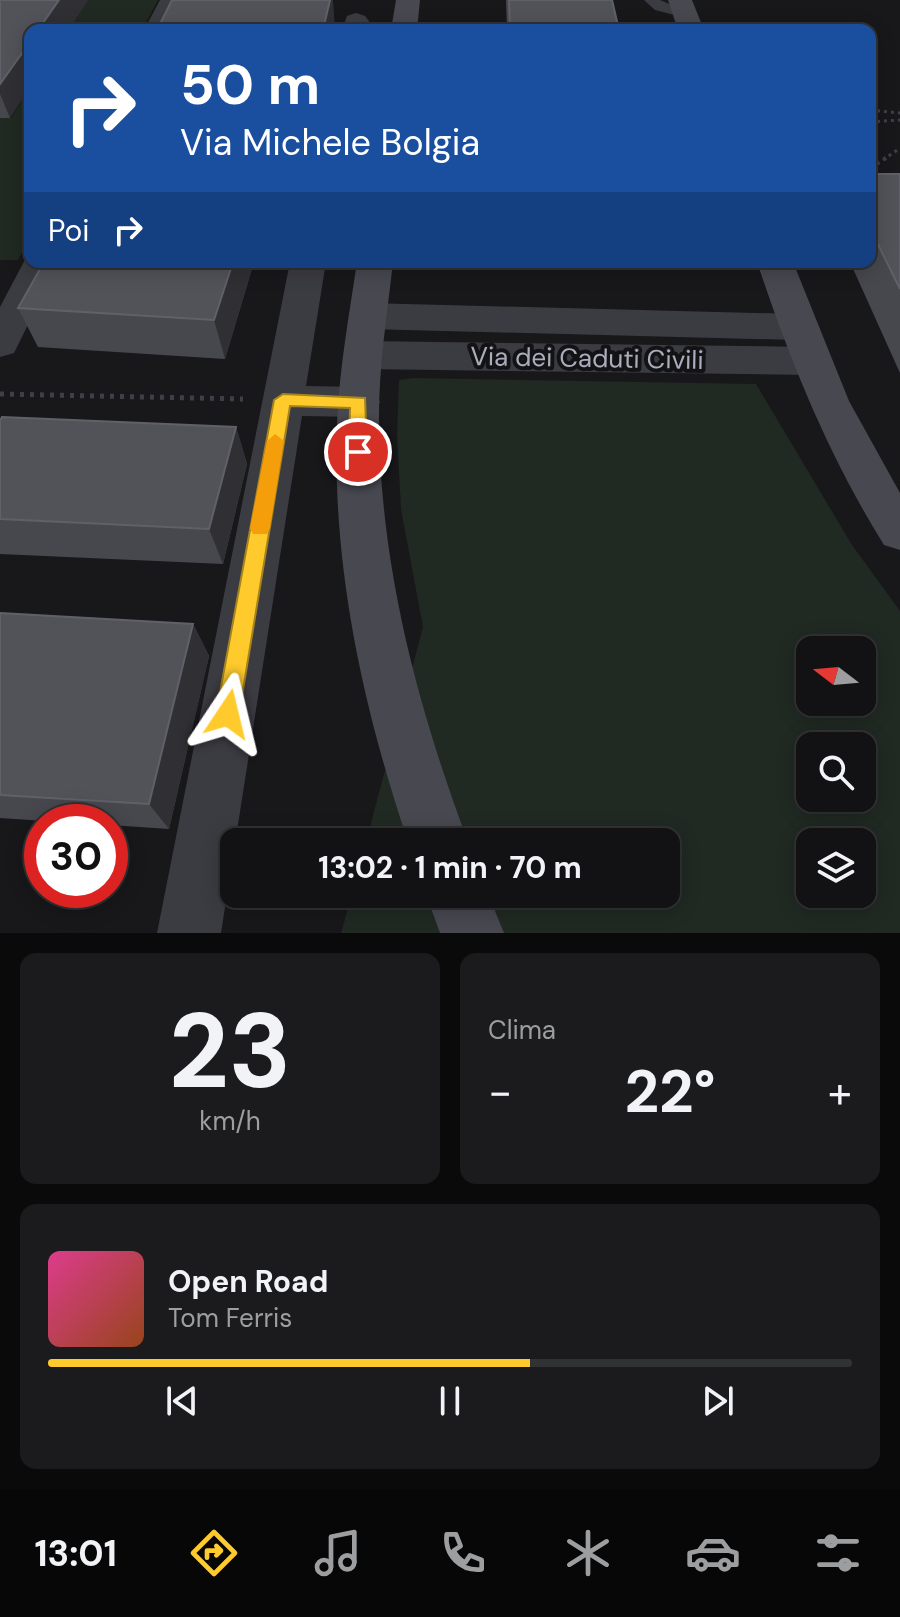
<!DOCTYPE html>
<html lang="it">
<meta charset="utf-8">
<style>
:root{--surface:#121214;--page:#1b1b1d;--text:#f1f3f6;--muted:#9c9ea0;--line:#313234;--accent:#ffcb2c}
body{margin:0;font-family:"DM Sans",sans-serif;background:var(--page);color:var(--text);height:100vh;display:flex;flex-direction:column;font-size:30px;white-space:nowrap}
*{box-sizing:border-box;margin:0}
p{font-size:26px;color:var(--muted)}
.icon{flex:none;width:44px;height:44px;fill:none;stroke:currentColor;stroke-width:2;stroke-linecap:round;stroke-linejoin:round}
.map{position:relative;height:933px;overflow:hidden}
.panel{display:flex;flex-direction:column;gap:20px;padding:20px;background:#0a0a0b;flex:1}
.panel>*{flex:none}
.guide{position:absolute;left:24px;top:24px;width:852px;height:244px;border-radius:16px;box-shadow:0 4px 20px #0003,0 0 0 2px var(--line);background:#1a4fa0;color:#fff;overflow:hidden}
.needle{width:52px;rotate:286deg}
.controls{position:absolute;left:796px;top:636px;display:grid;gap:16px}
.controls a{display:grid;place-items:center;width:80px;height:80px;border-radius:16px;background:var(--surface);box-shadow:0 4px 20px #0003,0 0 0 2px var(--line);font-size:40px}
.speed{position:absolute;left:24px;top:804px;display:flex;gap:16px;font-size:40px;font-weight:700;text-align:center}
.speed>*{display:grid;place-content:center;width:104px;height:104px;border-radius:50%;background:var(--surface);box-shadow:0 4px 20px #0003,0 0 0 2px var(--line);line-height:1}
.speed .limit{border:12px solid #d22;background:#fff;color:#111}
.pin{position:absolute;display:grid;place-items:center;width:68px;height:68px;color:#fff;margin:-34px;border:4px solid #fff;border-radius:50%;box-shadow:0 2px 8px #0007}
.me{position:absolute;width:88px;margin:-44px;rotate:10deg;stroke-linejoin:round;filter:drop-shadow(0 0 6px #0008)}
.turn{display:flex;align-items:center;gap:28px;height:168px;padding:0 24px;font-size:36px}
.turn .icon{width:104px;height:104px;stroke-width:2.5}
.turn b{display:block;font-size:56px;line-height:68px}
.then{display:flex;align-items:center;height:76px;padding:0 24px;background:#0003;gap:16px;font-size:30px}
.big{font-size:60px;font-weight:700;line-height:1.1}
.panel .card{flex:1;display:flex;flex-direction:column;justify-content:center;gap:12px;min-width:0;padding:0 28px;border-radius:16px;background:var(--page)}
.panel .dial{align-items:center;gap:0}
.dial b{font-size:104px;line-height:1}
.song{display:flex;align-items:center;gap:24px}
.cover{width:96px;height:96px;border-radius:12px;background:linear-gradient(135deg,hsl(330 70% 55%),hsl(20 70% 35%))}
.played{height:8px;border-radius:4px;background:linear-gradient(90deg,var(--accent) 60%,var(--line) 60%)}
.keys{display:flex;justify-content:space-around;direction:ltr}
.heat{display:flex;justify-content:space-between;align-items:center;font-size:44px;direction:ltr}
.panel .tiles{flex:1;display:grid;gap:20px;grid-template-columns:1fr 1fr}
.card:last-child{grid-column:span 2}
.trip{position:absolute;left:220px;top:828px;width:460px;height:80px;border-radius:16px;background:var(--surface);box-shadow:0 4px 20px #0003,0 0 0 2px var(--line);font-weight:700;line-height:80px;text-align:center}
.tabs{display:flex;height:128px;justify-content:space-around;align-items:center;background:#070708;color:var(--muted)}
.tabs .icon{width:56px;height:56px}
.tabs .selected{color:var(--accent)}
.tabs b{font-size:36px;color:var(--text)}
.map>svg:first-child{display:block}
</style>
<div class="map">
<svg width="900" height="933" viewBox="0 0 900 933">
<rect width="100%" height="100%" fill="#18181b"/>
<g fill="#202922" fill-rule="evenodd">
<polygon points="88,0 158,0 142,30 68,30"/>
<polygon points="30,88 30,237 18,260 0,260 0,118 11,118"/>
<path d="M413 378 756 384 852 545 900 611V933H341L352 894H666V842H366L423 627 401 509 397 436 399 380ZM810 650H862V702H810ZM810 746H862V798H810ZM810 842H862V894H810Z"/>
</g>
<g fill="none" stroke-linecap="round" stroke-linejoin="round">
<g stroke="#3f4047" stroke-width="3" stroke-dasharray="3 4" stroke-linecap="butt">
<polyline points="870,110 900,113"/>
<polyline points="870,122 900,120"/>
<polyline points="883,160 900,148"/>
</g>
<polyline stroke="#3f4047" stroke-width="4" stroke-dasharray="3 5" stroke-linecap="butt" points="870,168 886,158"/>
<polyline stroke="#3f4047" stroke-width="5" stroke-dasharray="4 6" stroke-linecap="butt" points="0,394 243,399"/>
<polygon fill="#3b3b42" fill-rule="evenodd" points="644,0 660,0 693,14 686,18 655,10"/>
<g fill="#3b3b42" fill-rule="evenodd">
<polygon points="160,0 184,0 170,30 144,30"/>
<polygon points="356,13 365,16 369,21 368,30 342,30 347,16"/>
<polygon points="28,254 30,262 59,262 14,353 0,357 0,307"/>
<polygon points="290,262 326,262 306,386 359,387 374,391 380,402 374,413 359,417 302,416 221,933 157,933"/>
<polygon points="368,303 797,314 811,318 816,327 811,336 797,340 368,329 355,325 349,316 355,307"/>
<polygon points="364,341 811,347 825,351 831,361 825,371 811,375 364,369 350,365 344,355 350,345"/>
</g>
<g fill="#474850" fill-rule="evenodd">
<polygon points="396,0 420,0 417,30 391,30"/>
<polygon points="668,0 692,0 704,30 678,30"/>
<path d="M357 262H393C387 316 378 371 379 426 381 570 418 708 468 842H408C363 707 332 568 337 425 339 370 349 316 357 262Z"/>
<path d="M757 262H793L849 401 900 493V550L884 545C828 455 790 361 757 262Z"/>
<polygon points="426,894 488,894 504,933 440,933"/>
</g>
</g>
<g fill="#47484d">
<polygon points="0,0 88,0 68,30 30,30 10,118 0,118"/>
<polygon points="506,0 612,0 619,30 507,30"/>
<polygon points="870,174 900,174 900,373 850,262 870,262"/>
<polygon points="254,262 225,359 38,347 18,308"/>
<polygon points="0,421 236,427 247,464 223,564 0,554"/>
<polygon points="0,613 193,624 209,656 169,829 110,825 110,822 60,822 0,818"/>
</g>
<g fill="#303034">
<polygon points="59,0 88,0 68,30 38,30"/>
<polygon points="330,0 333,0 335,30 323,30"/>
<polygon points="30,42 30,88 10,118 0,94 0,84"/>
<polygon points="233,262 254,262 225,359 214,320"/>
<polygon points="236,427 247,464 223,564 209,529"/>
<polygon points="193,624 209,656 169,829 149,804"/>
</g>
<g fill="#525359" stroke="#606168" stroke-width="2">
<polygon points="0,0 59,0 38,30 30,30 30,42 0,84"/>
<polygon points="172,0 330,0 323,30 157,30"/>
<polygon points="509,0 612,0 619,30 510,30"/>
<polygon points="870,174 900,174 900,289 870,228"/>
<polygon points="44,262 233,262 214,320 18,308"/>
<polygon points="2,417 236,427 209,529 0,519 0,421"/>
<polygon points="0,613 193,624 149,804 0,795"/>
</g>
<polygon fill="#ffcb2c" stroke="#a6841d" stroke-width="2" points="283,394 365,398 367,452 358,459 349,452 350,408 290,406 239,714 236,721 228,724 220,721 216,714 274,400"/>
<polygon fill="#f59e0b" points="275,434 284,441 270,528 267,534 253,534 250,528 267,441"/>
<g text-anchor="middle" stroke-width="8" stroke-linejoin="round" paint-order="stroke">
<g font-size="26" fill="#aaadbb" stroke="#131316">
<text transform="translate(587 358) rotate(1)" y="9">Via dei Caduti Civili</text>
</g>
</g>
</svg>
<div class="controls">
<a><svg class="needle" viewBox="-14 -14 28 28"><path d="M0-13l5 13h-10z" fill="#e53935"/><path d="M0 13l5-13h-10z" fill="#9c9ea0"/></svg></a>
<a><svg class="icon" aria-label="search" viewBox="0 0 24 24"><circle cx="10" cy="10" r="6"/><path d="M15 15l6 6"/></svg></a>
<a><svg class="icon" aria-label="layers" viewBox="0 0 24 24"><path d="M12 4l9 5-9 5-9-5zM3 14l9 5 9-5"/></svg></a>
</div>
<div class="speed"><div class="limit">30</div></div>
<div class="pin" style="left:358px;top:452px;background:#d93025"><svg class="icon" aria-label="arrive" viewBox="0 0 24 24"><path d="M6 21V4h12l-3 4 3 4H6"/></svg></div>
<svg class="me" style="left:228px;top:714px" viewBox="-20 -20 40 40"><path d="M0-17L14 15 0 8-14 15z" fill="#ffcb2c" stroke="#fff" stroke-width="4"/></svg>
<div class="trip">13:02 · 1 min · 70 m</div>
<div class="guide">
<div class="turn"><svg class="icon" aria-label="right" viewBox="0 0 24 24"><path d="M7 20v-9h11M14 6l5 5-5 5"/></svg><div><b>50 m</b>Via Michele Bolgia</div></div>
<div class="then">Poi<svg class="icon" aria-label="right" viewBox="0 0 24 24"><path d="M7 20v-9h11M14 6l5 5-5 5"/></svg></div>
</div>
</div>
<section class="panel">
<div class="tiles">
<div class="card dial"><b>23</b><p>km/h</p></div>
<div class="card"><p>Clima</p>
<div class="heat"><a>−</a><b class="big">22°</b><a>+</a></div>
</div>
<div class="card">
<div class="song"><i class="cover"></i><div><b>Open Road</b><p>Tom Ferris</p></div></div>
<div class="played"></div>
<div class="keys"><svg class="icon" aria-label="previous" viewBox="0 0 24 24"><path d="M18 5L8 12l10 7zM5 5v14"/></svg><svg class="icon" aria-label="pause" viewBox="0 0 24 24"><path d="M8 5v14M16 5v14"/></svg><svg class="icon" aria-label="next" viewBox="0 0 24 24"><path d="M6 5l10 7-10 7zM19 5v14"/></svg></div>
</div>
</div>
</section>
<nav class="tabs">
<b>13:01</b>
<svg class="icon selected" aria-label="directions" viewBox="0 0 24 24"><path d="M12 3l9 9-9 9-9-9zM9 14v-3h6M13 9l2 2-2 2"/></svg>
<svg class="icon" aria-label="music" viewBox="0 0 24 24"><path d="M9 18V5l10-2v13"/><circle cx="6" cy="18" r="3"/><circle cx="16" cy="16" r="3"/></svg>
<svg class="icon" aria-label="phone" viewBox="0 0 24 24"><path d="M5 4h4l2 5-3 2q2 4 5 5l2-3 5 2v4C11 20 4 13 5 4z"/></svg>
<svg class="icon" aria-label="climate" viewBox="0 0 24 24"><path d="M12 3v18M4 7l16 10M4 17L20 7"/></svg>
<svg class="icon" aria-label="car" viewBox="0 0 24 24"><path d="M5 17H2v-5l4-1 3-4h7l3 4 3 1v5h-3M9 17h6M6 11h13"/><circle cx="7" cy="17" r="2"/><circle cx="17" cy="17" r="2"/></svg>
<svg class="icon" aria-label="filters" viewBox="0 0 24 24"><path d="M4 7h16M4 17h16"/><circle cx="9" cy="7" r="2"/><circle cx="15" cy="17" r="2"/></svg>
</nav>
